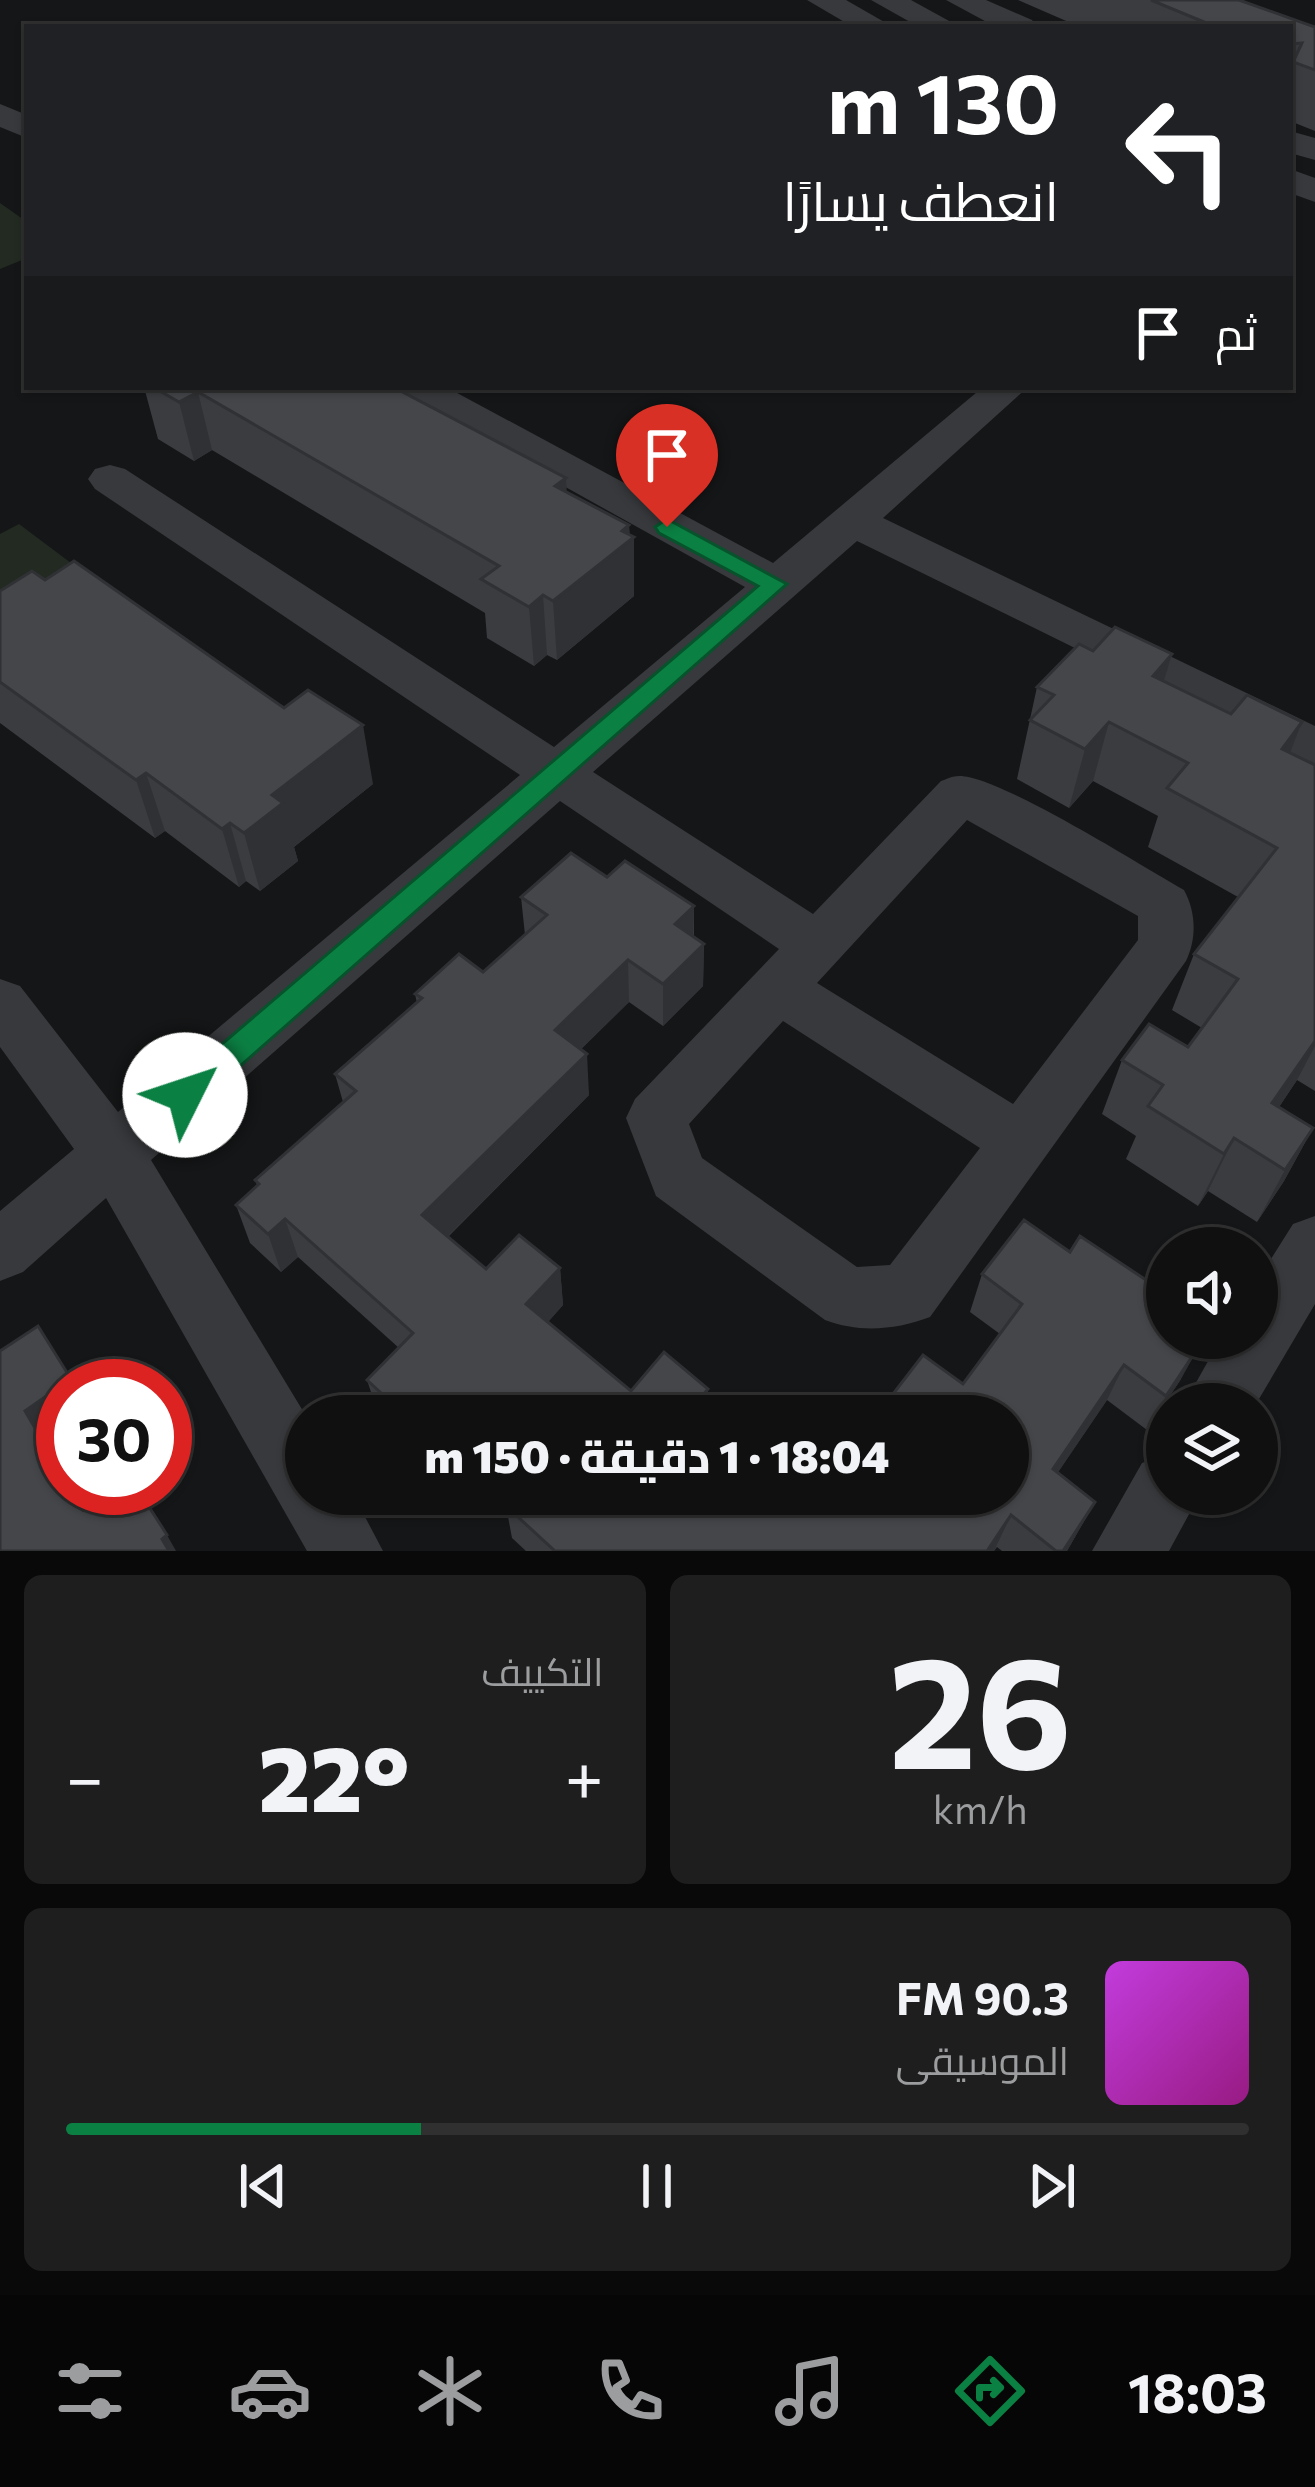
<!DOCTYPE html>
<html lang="ar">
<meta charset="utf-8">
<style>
:root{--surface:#101011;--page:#1e1e1f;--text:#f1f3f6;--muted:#9c9d9f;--line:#303031;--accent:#0b8043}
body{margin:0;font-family:Commissioner,Cairo,sans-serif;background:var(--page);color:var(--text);direction:rtl;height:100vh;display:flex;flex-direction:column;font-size:45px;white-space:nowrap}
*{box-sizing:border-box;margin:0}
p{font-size:39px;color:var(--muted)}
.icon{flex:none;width:66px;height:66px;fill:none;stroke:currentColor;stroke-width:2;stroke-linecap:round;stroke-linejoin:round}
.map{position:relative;height:1551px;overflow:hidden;direction:ltr}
.side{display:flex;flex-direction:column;gap:24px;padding:24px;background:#090909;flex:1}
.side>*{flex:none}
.guide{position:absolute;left:24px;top:24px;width:1269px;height:366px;border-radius:0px;box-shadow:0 3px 9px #0004,0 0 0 3px var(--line);direction:rtl;background:#202124;color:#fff;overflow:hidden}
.controls{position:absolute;left:1146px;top:1227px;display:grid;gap:24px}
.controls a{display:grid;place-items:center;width:132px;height:132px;border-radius:50%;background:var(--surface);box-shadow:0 3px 9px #0004,0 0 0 3px var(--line);font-size:60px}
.speed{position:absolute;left:36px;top:1359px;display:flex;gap:24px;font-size:60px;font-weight:700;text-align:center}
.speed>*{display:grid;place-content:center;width:156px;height:156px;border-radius:50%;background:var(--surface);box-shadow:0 3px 9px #0004,0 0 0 3px var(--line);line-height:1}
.speed .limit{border:18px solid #d22;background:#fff;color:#111}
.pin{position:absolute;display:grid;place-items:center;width:102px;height:102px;color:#fff;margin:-123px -51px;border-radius:50% 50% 50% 0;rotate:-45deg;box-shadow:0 0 12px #0007}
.pin .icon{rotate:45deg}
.me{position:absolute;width:132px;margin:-66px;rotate:49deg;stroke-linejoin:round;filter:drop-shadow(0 0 9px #0008)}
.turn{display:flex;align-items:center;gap:42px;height:252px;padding:0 36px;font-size:54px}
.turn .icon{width:156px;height:156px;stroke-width:2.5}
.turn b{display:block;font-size:84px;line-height:102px}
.then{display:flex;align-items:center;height:114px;padding:0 36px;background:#0003;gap:24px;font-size:45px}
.big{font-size:90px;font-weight:800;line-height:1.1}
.side .widget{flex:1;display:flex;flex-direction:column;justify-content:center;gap:18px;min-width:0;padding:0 42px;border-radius:18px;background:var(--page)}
.side .dial{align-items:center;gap:0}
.dial b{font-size:156px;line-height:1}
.song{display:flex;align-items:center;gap:36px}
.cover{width:144px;height:144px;border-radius:18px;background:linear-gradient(135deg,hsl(290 70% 55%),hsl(310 70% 35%))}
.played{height:12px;border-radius:6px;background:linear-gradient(90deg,var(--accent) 30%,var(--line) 30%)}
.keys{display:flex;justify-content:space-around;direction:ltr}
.heat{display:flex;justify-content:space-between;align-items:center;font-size:66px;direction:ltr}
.side .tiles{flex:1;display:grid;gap:24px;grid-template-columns:1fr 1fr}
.widget:last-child{grid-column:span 2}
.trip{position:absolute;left:285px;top:1395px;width:744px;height:120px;border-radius:60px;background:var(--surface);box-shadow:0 3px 9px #0004,0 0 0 3px var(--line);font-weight:800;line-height:120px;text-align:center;direction:rtl}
.menu{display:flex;height:192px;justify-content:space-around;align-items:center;background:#060607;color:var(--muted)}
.menu .icon{width:84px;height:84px}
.menu .on{color:var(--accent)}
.menu b{font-size:54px;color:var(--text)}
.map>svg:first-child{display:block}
</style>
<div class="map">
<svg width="1315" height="1551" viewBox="0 0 1315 1551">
<rect width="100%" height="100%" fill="#151617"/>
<g fill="#222a22">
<polygon points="0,203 27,222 27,258 0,269"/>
<polygon points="19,524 95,581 0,638 0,534"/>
</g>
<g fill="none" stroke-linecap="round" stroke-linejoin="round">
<g fill="#37393c" fill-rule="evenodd">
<polygon points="807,0 846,0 893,27 853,27"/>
<polygon points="871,0 911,0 960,27 919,27"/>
<polygon points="946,0 986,0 1032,20 1037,27 996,27"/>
<polygon points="0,104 27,115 27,138 0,127"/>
<polygon points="1290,131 1315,138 1315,160 1290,153"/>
<polygon points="1290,169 1315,178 1315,202 1290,193"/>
<path d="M396 387H446L773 563 983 387H1028L883 518 1315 726V766L857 541 593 772 813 914 941 781C947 779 952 776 959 776 998 775 1143 867 1184 890 1196 912 1197 938 1186 961L930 1317C896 1330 859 1333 825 1320L656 1196 626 1118 635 1099 779 949 560 801 151 1160 306 1416V1494H353L383 1551H307L106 1198 23 1272 0 1281V1211L74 1149 0 1047V979L20 986 118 1112 520 775 95 489 88 479 95 469 110 465 125 469 554 747 745 587 402 396ZM967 820 1138 916V940L1013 1104 817 983ZM783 1021 980 1148 890 1265 857 1267 702 1158 689 1124Z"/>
<polygon points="1315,1216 1315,1304 1256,1404 1184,1404 1221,1338 1257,1338 1257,1281 1293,1224"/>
<polygon points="1167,1453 1167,1494 1200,1494 1169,1551 1092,1551 1142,1463"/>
</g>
</g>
<g fill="#3a3c40">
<polygon points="1018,0 1239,0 1315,27 1315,131 1290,121 1290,27 1080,27"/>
<polygon points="144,387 393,387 567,492 629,525 634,596 557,660 547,655 534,666 487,638 485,613 212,450 194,461 158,439"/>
<polygon points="0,591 373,784 294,847 298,861 260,891 246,881 239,887 165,831 155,838 0,723"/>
<polygon points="1093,651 1172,654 1164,681 1315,765 1315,1091 1297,1080 1279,1107 1313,1128 1284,1181 1257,1222 1208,1191 1198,1206 1126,1159 1136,1136 1102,1114 1122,1060 1188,1047 1202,1028 1172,1010 1194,954 1238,897 1148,847 1158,816 1093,781 1069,808 1017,779 1037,687"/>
<polygon points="607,877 694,906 694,937 704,944 703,986 663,1026 629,1002 581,1049 589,1095 448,1237 486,1269 560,1268 563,1305 548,1322 631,1391 708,1389 707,1416 379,1416 367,1380 399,1348 298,1257 281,1272 250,1243 236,1205 257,1185 255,1180 343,1102 335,1074 417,1003 415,994 483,972 525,935 521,897"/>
<polygon points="1070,1252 1158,1288 1148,1307 1181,1379 1147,1430 1107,1400 1058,1472 1095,1502 1067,1551 1002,1551 997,1547 994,1551 526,1551 512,1538 506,1506 874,1512 1008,1494 963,1384 1000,1334 970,1312 982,1274"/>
</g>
<g fill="#303134">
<polygon points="198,392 212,450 194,461 179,402"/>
<polygon points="566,478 569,537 555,486"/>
<polygon points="629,525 629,541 634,537 634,596 557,660 553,601"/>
<polygon points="543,595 547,655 534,666 529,607"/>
<polygon points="1172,654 1154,713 1153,676"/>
<polygon points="1109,722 1093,781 1069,808 1085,749"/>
<polygon points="1302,722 1279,781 1282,749"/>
<polygon points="363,725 373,784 294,847 298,861 260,891 244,833 272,795"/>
<polygon points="146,773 165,831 155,838 136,780"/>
<polygon points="230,823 246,881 239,887 222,829"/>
<polygon points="694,906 693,949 675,924"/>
<polygon points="704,944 703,986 663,1026 663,984"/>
<polygon points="628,960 629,1002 558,1072 555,1030"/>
<polygon points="1315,1041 1315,1046 1297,1080 1251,1149 1272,1103"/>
<polygon points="587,1054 589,1095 430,1254 422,1215"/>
<polygon points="1313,1128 1284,1181 1257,1222 1285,1170"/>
<polygon points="1234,1138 1208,1191 1198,1206 1224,1154"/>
<polygon points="285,1219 298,1257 281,1272 268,1234"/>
<polygon points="560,1268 563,1305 531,1341 526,1304"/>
<polygon points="1201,1343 1181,1379 1147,1430 1166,1396"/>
<polygon points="1124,1365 1107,1400 1038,1502 1053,1469"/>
<polygon points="71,1379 75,1386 63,1386 63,1435 49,1445 63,1470 63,1476 25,1411"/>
<polygon points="708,1389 707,1416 686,1416"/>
<polygon points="461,1397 465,1416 443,1416"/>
<polygon points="70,1488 74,1488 105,1541 83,1510"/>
<polygon points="1095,1502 1067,1551 1063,1551"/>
<polygon points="1011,1515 994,1551 987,1551"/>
<polygon points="167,1535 176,1551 169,1551 162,1539"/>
</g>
<g fill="#44464a" stroke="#303134" stroke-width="3">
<polygon points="1151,0 1239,0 1315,27 1315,70 1293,62 1302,43 1290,44 1290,27 1216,27"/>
<polygon points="153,387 393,387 566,478 555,486 629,525 622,531 634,537 553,601 543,595 529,607 481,579 499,566 198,392 179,402"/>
<polygon points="74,561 284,708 308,690 363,725 272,795 283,803 244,833 230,823 222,829 146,773 136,780 0,682 0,591 32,571 45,580"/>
<polygon points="1115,627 1172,654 1153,676 1231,714 1247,695 1302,722 1282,749 1315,765 1315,1041 1272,1103 1313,1128 1285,1170 1234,1138 1224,1154 1148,1106 1163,1085 1122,1060 1149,1024 1188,1047 1238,979 1194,954 1277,848 1167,788 1188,763 1109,722 1085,749 1030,720 1054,695 1037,687 1079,644 1093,651"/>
<polygon points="571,853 607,877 625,861 694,906 675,924 704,944 663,984 628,960 555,1030 587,1054 422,1215 486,1269 519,1235 560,1268 526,1304 631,1391 664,1352 708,1389 686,1416 483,1416 461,1397 443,1416 406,1416 367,1380 413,1333 285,1219 268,1234 236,1205 259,1184 255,1180 356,1091 335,1074 422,998 415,994 459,954 483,972 547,915 521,897"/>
<polygon points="1024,1220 1070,1252 1080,1236 1158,1288 1146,1305 1167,1320 1167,1338 1193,1338 1201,1343 1166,1396 1124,1365 1053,1469 1095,1502 1063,1551 1056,1551 1011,1515 987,1551 555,1551 506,1506 516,1494 853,1494 874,1512 887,1494 1008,1494 1008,1416 876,1416 923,1355 963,1384 1022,1304 982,1274"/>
<polygon points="38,1326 71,1379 25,1411 63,1476 63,1488 70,1488 83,1510 112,1488 137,1488 167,1535 162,1539 169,1551 0,1551 0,1351"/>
</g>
<polygon fill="#0b8043" stroke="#07532c" stroke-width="3" points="667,519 787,584 196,1105 185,1109 174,1105 169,1095 174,1085 758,586 659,533 655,527"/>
</svg>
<div class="controls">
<a><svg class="icon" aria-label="sound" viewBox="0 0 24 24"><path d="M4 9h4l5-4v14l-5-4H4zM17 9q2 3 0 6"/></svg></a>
<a><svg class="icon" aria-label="layers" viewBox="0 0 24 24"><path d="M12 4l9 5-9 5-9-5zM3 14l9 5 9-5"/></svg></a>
</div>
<div class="speed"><div class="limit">30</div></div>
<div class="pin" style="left:667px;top:527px;background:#d93025"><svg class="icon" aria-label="arrive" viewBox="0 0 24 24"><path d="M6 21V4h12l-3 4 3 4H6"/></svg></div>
<svg class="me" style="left:185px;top:1095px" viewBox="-20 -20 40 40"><circle r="19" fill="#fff"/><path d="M0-13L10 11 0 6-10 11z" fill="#0b8043"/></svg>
<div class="trip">18:04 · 1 دقيقة · 150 m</div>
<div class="guide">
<div class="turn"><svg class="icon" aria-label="left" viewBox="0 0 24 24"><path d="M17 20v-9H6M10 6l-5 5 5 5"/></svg><div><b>130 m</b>انعطف يسارًا</div></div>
<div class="then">ثم<svg class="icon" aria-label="arrive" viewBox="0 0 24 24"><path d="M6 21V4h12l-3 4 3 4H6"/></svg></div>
</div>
</div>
<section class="side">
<div class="tiles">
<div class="widget dial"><b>26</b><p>km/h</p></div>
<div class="widget"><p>التكييف</p>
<div class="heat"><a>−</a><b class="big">22°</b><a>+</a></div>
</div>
<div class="widget">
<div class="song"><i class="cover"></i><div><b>90.3 FM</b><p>الموسيقى</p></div></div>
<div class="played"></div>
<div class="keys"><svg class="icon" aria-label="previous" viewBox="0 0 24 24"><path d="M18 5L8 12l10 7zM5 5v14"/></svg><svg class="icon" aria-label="pause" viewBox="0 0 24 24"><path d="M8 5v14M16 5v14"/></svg><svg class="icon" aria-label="next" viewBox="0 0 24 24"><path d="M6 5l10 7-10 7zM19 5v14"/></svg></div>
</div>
</div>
</section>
<nav class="menu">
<b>18:03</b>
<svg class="icon on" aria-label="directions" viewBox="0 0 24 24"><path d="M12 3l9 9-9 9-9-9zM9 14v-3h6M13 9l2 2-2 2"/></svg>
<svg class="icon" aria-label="music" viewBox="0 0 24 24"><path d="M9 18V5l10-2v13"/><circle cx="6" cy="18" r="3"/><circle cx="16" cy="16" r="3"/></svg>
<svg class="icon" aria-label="phone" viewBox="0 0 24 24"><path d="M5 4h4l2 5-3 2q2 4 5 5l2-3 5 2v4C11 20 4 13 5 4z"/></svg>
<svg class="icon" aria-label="climate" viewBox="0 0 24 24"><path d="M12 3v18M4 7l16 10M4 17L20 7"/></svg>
<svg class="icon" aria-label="car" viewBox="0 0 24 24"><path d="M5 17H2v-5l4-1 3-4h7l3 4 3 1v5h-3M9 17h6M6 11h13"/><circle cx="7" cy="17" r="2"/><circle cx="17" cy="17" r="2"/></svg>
<svg class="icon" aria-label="filters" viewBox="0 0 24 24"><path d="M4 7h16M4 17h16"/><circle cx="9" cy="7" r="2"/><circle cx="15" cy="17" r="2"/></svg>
</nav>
